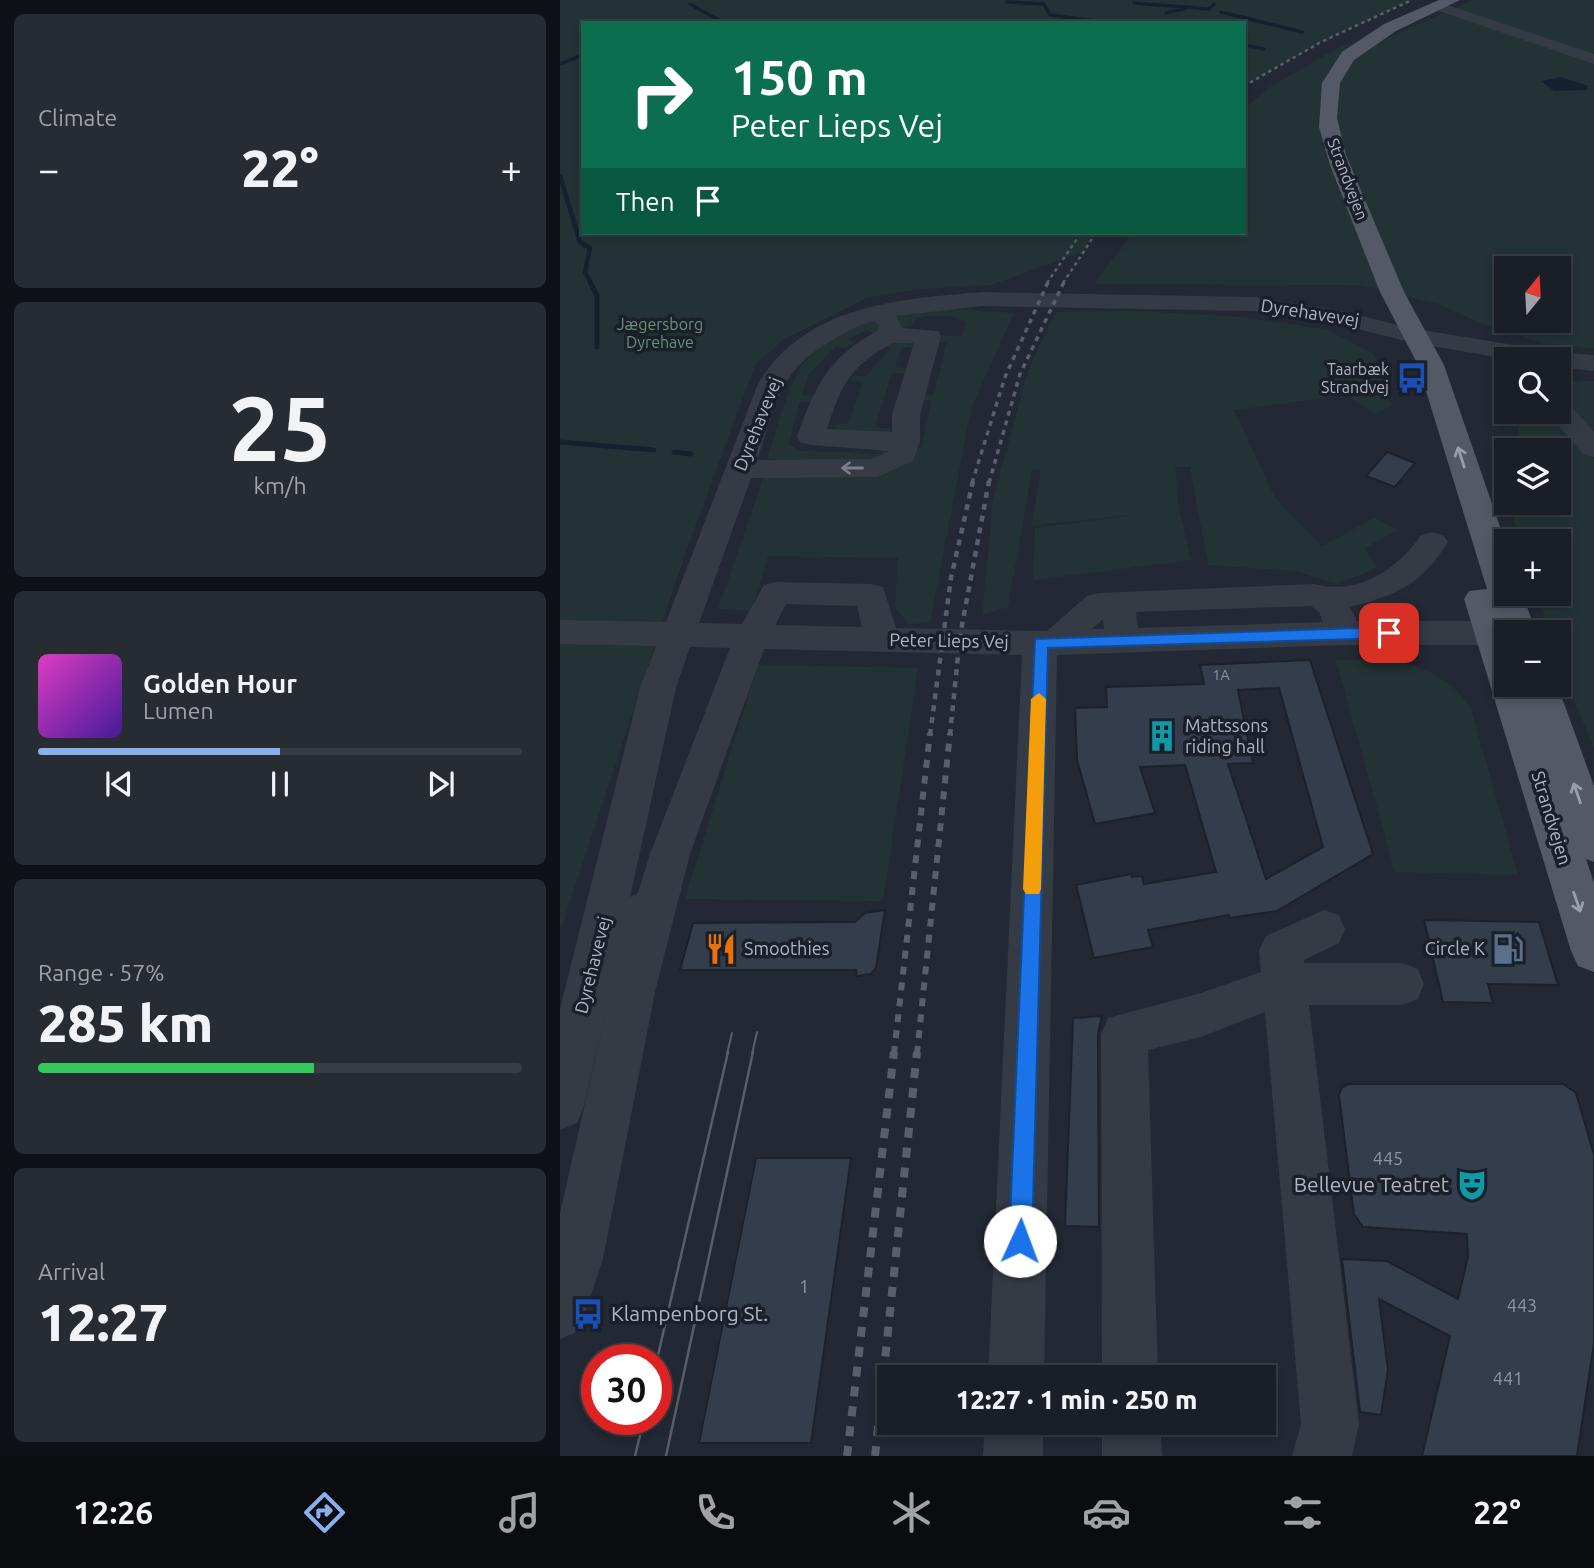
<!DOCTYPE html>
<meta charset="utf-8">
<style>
:root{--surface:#1a1f27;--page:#272c33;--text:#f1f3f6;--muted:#9fa2a7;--line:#383d44;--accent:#89afec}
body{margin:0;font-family:Ubuntu,sans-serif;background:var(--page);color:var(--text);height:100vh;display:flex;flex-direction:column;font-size:26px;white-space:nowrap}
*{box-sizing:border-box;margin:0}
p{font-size:23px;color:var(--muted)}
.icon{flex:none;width:38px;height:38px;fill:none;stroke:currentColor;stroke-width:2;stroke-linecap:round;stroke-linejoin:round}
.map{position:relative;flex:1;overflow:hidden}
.sheet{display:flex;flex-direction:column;gap:14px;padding:14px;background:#0e1115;width:560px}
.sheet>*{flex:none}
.banner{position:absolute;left:21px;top:21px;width:665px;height:214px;border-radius:0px;box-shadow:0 4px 10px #0003,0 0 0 2px var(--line);background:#0b6e4f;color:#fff;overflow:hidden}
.needle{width:46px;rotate:18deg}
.tools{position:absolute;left:934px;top:256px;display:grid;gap:14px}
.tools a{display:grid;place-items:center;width:77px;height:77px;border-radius:0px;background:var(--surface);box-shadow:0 4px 10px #0003,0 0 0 2px var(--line);font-size:35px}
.speed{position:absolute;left:21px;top:1344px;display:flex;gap:14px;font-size:35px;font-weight:700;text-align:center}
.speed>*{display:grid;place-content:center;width:91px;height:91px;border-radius:50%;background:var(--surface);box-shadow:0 4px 10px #0003,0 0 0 2px var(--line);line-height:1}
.speed .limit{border:10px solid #d22;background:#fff;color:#111}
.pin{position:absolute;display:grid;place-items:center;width:60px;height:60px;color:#fff;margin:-30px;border-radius:14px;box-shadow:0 4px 10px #0006}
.me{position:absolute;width:77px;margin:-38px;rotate:2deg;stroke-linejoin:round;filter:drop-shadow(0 0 5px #0008)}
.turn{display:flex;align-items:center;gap:24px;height:147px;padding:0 35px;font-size:32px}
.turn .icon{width:91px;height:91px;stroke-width:2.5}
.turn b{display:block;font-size:49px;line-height:60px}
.then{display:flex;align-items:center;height:66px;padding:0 35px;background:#0003;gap:14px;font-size:26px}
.big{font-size:52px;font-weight:800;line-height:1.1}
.sheet .card{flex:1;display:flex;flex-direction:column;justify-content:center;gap:10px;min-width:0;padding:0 24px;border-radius:10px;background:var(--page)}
.sheet .dial{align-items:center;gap:0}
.dial b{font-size:91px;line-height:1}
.song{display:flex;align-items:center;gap:21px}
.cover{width:84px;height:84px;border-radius:10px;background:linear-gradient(135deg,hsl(310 70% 55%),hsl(260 70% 35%))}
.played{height:7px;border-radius:4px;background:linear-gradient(90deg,var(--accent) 50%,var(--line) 50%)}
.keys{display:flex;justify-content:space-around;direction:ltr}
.heat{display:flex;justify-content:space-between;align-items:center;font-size:38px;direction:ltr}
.charge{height:10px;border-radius:5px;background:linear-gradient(90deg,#34c759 57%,var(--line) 0)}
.trip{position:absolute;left:317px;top:1365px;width:399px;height:70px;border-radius:0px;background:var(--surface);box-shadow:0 4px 10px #0003,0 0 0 2px var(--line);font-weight:800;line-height:70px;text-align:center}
.tabs{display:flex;height:112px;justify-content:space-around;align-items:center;background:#0a0c10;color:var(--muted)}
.tabs .icon{width:49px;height:49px}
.tabs .active{color:var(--accent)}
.tabs b{font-size:32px;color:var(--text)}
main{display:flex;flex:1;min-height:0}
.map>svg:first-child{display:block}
</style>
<main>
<section class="sheet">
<div class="card"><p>Climate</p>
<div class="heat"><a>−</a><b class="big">22°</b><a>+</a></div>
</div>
<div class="card dial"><b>25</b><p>km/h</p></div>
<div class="card">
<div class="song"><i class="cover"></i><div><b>Golden Hour</b><p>Lumen</p></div></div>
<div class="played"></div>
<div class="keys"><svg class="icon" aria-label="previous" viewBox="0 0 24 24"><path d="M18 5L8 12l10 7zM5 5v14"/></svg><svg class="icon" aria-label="pause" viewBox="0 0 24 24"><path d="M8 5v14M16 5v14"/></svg><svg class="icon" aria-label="next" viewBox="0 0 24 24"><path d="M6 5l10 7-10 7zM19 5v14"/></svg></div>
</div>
<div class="card"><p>Range · 57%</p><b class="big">285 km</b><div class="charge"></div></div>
<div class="card"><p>Arrival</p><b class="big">12:27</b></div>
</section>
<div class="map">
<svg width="1034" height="1456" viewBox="0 0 1034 1456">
<rect width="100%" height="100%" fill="#222934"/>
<g fill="#233335" fill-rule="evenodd">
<polygon points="0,0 852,0 761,42 684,86 684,23 23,23 23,233 536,233 522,252 431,285 363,289 309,297 224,339 195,365 123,560 0,932"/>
<path d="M913 0H1034V348L984 343 930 327 878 304 798 285 534 284 573 233H684V109L710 87 783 45 828 38ZM947 268H999V320H947Z"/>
<path d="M374 308 454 313 411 408 370 623 348 624 335 607 338 558 208 556 191 611 158 609 205 473 322 471 352 448 361 449 372 401 360 400 363 395H374L387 343 376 342 377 336H402L406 322C390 313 373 315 355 318L353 325 339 329 330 316Z"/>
<polygon points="578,311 681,317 768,330 814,354 832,406 814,414 787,395 674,410 715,498 762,546 814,518 838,530 805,548 817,568 776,584 735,571 648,565 630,467 615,467 619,510 631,560 473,580 475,528 584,514 472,525 481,470 472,470 448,607 422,615 433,500 468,371 492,319 497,312"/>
<path d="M315 320 323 331 316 334 307 330 288 339 294 343 286 348 275 347 248 375 242 395 255 396 252 402H240L228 444 240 451 321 454 327 446 336 449 317 462 207 459C223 413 231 357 278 333 289 327 303 324 315 320Z"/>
<polygon points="331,341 357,341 357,347 342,347 335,367 347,368 345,373 332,373 315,427 330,429 328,433 274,430 276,425 289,423 303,382 290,380 292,376 306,376 331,348 323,344"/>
<polygon points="1034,381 1034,748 999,664 999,632 988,632 976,593 999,593 999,541 960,541 952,515 953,502 999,502 999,450 957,450 959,433 954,411 999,411 999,382"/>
<path d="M835 659C868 670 892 679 911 709L958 875 835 872 776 660Z"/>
<polygon points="198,665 358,668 323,901 125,899"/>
</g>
<polygon fill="#162130" points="1001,77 1028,86 1027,90 994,91 981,81"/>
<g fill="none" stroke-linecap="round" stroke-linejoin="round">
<g stroke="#162130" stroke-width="3.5">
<polyline points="447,2 484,4 490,15 550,23"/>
<polyline points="574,3 649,9 654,4"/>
<polyline points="130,4 164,23"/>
<polyline points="661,12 742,32"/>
<polyline points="606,13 624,9"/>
<polyline points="684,45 704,49"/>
<polyline points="0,64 23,55"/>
</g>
<polyline stroke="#162130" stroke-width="4.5" points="0,176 20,242 30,248 25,272 31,283"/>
<g stroke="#162130" stroke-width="5">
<polyline points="30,282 37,295 37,347"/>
<polyline points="0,442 94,450"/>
<polyline points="114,452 131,454"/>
</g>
</g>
<g fill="#343d4b" stroke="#1c222c" stroke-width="2" fill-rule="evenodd">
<polygon points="827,452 855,463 835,487 806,476"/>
<path d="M750 660 813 854 717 911 669 918V915L588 930 593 947 534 958 516 885 571 874 572 877 582 876 584 884 656 872 625 765 580 767 595 813 535 824 517 760 515 708 547 707 546 687 644 684 640 665ZM719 688 763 847 706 879 668 764 693 763 678 690Z"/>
<polygon points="325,910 316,968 311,974 297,976 296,970 120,970 133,923 295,922 305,913"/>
<polygon points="864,920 979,922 998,985 928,984 933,1003 883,1002"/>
<polygon points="542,1016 538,1034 539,1227 505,1226 513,1018"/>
<polygon points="789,1084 1003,1084 1016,1093 1034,1155 1034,1343 1017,1456 862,1456 890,1336 819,1299 828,1370 821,1415 800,1412 782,1259 827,1261 898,1299 908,1257 907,1234 803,1227 794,1214 779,1095 782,1087"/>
<polygon points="196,1158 291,1158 251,1443 139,1443"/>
</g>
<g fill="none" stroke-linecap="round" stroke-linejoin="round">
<g fill="#353b45" fill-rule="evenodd">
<polygon points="878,2 1034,54 1034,64 873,9 871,6"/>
<path d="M422 292 694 297 778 310 850 328 996 352 1034 355V371L999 367V359H947L850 342 778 324 694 311 422 306 336 316 342 328 378 331 381 336 360 415V441L353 461 317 477 191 478 139 623 182 624 204 585 216 582 311 584 323 587 336 628 487 631 527 596 539 593 754 584C796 596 838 570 861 535L872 532 883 535 888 542C861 585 837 595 790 607L797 621H947L959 625 963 632H947V645H784L497 655 484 1377H428L462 655 204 649 130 854 95 992 43 1259 19 1331 0 1339V1213L50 994 24 1106 17 1123 0 1130V1009L80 688 96 646 0 644V620L106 622 198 384C245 305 339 299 422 292ZM314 321 319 326 317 331C268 358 255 386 237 437L241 443 251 445 330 451 312 459 197 460C215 409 218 371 269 342 284 333 297 325 314 321ZM333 343H354L332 415V432L267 429C281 385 291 365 333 343ZM226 604 297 606 302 627 215 625ZM751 606 759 612 763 622 578 628 576 612ZM543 619 544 629H532ZM130 647 170 648 90 854 78 893 70 897 116 688Z"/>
<polygon points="999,402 1009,404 1034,432 1034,457 1024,455 986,411 999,411"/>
<polygon points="764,910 779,915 785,929 779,943 744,960 744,963 842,963 858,969 864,984 858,999 842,1005 749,1005 799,1424 792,1456 732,1456 741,1424 705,1012 641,1037 588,1050 598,1377 542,1377 541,1034 548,1018 641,993 701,972 699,950 706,936"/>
<polygon points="425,1423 483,1423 483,1456 423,1456"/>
<polygon points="542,1423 600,1423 602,1456 542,1456"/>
</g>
<polygon fill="#535a65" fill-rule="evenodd" points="879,0 900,0 836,31 794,60 780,83 777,118 786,155 844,292 884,365 947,547 947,593 962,593 976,632 947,632 947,684 997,684 1034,786 1034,862 1026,859 1034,883 1034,972 1018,966 1011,951 904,599 909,591 927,589 858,365 820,292 770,165 759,127 762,83 782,52 824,24"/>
<g stroke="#575f6c" stroke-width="2">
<polyline points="167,1054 172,1033"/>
<polyline points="192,1054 197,1032"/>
</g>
<g stroke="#575f6c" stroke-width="2.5">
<polyline points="96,1364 168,1052"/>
<polyline points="75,1456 84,1419"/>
<polyline points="106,1456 193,1052"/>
</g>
<g stroke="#575f6c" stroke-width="2.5" stroke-dasharray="3.5 3.5" stroke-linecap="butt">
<polyline points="684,86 761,42 852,0"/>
<polyline points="487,283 521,233"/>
<polyline points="503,283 536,233"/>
</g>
<g stroke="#575f6c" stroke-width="3.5" stroke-dasharray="5 5" stroke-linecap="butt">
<polyline points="412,483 445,377 488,282"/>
<polyline points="429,483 460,374 504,282"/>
</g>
<g stroke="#575f6c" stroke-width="4.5" stroke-dasharray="6 6" stroke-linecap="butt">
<polyline points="370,735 391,578 413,481"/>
<polyline points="390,735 400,636 429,481"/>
</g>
<g stroke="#575f6c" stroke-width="6" stroke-dasharray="8 8" stroke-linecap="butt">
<polyline points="334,1054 370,733"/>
<polyline points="357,1054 390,733"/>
</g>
<g stroke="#575f6c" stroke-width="8" stroke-dasharray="10 10" stroke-linecap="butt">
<polyline points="287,1456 334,1052"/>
<polyline points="315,1456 357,1052"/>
</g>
</g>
<defs><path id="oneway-shaft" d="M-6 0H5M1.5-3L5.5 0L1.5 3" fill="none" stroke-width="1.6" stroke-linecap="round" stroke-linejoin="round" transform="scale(1.75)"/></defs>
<g stroke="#989fab">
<use href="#oneway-shaft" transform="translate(901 457) rotate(-108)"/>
<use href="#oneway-shaft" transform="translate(1017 793) rotate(-109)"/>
<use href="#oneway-shaft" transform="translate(1017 902) rotate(71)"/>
</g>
<use stroke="#787f8a" href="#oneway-shaft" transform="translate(292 468) rotate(180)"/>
<polygon fill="#1a73e8" stroke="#114b97" stroke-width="2" points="829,627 837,633 829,638 488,648 472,1241 468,1249 460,1253 452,1249 449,1241 475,639"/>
<polygon fill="#f59e0b" points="479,693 486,699 481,889 479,894 466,894 463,889 471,699"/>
<defs>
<symbol id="bus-bare" viewBox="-9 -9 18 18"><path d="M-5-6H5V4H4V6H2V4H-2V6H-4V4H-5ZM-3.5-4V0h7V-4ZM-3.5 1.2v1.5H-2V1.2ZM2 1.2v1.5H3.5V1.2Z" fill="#1a4fb4" stroke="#1a202a" stroke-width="2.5" paint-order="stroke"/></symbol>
<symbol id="building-bare" viewBox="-9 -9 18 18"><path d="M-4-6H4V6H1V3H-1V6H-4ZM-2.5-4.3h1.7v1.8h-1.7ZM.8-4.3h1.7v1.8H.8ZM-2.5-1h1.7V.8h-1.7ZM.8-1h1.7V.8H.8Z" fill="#0f9aa8" stroke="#1a202a" stroke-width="2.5" paint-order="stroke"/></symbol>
<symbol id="restaurant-bare" viewBox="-9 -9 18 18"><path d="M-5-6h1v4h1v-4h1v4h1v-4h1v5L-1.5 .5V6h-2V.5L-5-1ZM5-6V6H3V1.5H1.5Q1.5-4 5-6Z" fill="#e8710a" stroke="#1a202a" stroke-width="2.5" paint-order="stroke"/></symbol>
<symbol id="fuel-bare" viewBox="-9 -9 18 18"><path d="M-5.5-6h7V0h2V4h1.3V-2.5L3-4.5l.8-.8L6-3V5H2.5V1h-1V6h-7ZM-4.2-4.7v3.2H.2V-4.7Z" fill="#5c6f8a" stroke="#1a202a" stroke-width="2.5" paint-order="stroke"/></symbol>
<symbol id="theatre-bare" viewBox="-9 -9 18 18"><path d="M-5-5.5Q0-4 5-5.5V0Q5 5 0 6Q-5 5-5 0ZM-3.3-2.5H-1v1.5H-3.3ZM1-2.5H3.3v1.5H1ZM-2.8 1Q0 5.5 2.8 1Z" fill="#0f9aa8" stroke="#1a202a" stroke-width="2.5" paint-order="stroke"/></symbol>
</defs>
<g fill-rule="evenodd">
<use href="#bus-bare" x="830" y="356" width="44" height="44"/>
<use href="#building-bare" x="580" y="714" width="44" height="44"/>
<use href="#restaurant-bare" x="139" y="927" width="44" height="44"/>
<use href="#fuel-bare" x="926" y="927" width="44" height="44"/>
<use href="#theatre-bare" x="890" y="1163" width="44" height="44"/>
<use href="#bus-bare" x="6" y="1292" width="44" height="44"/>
</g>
<g text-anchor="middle" stroke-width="7" stroke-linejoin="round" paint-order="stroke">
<g font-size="14" fill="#8e96a2">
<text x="661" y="680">1A</text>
</g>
<g font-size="16" fill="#afb6c2" stroke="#1a202a">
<text transform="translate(788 179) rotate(69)" y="6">Strandvejen</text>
</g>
<g font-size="16" fill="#699072" stroke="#1a202a">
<text x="100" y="330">Jægersborg<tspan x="100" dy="18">Dyrehave</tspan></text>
</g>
<g font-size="16" fill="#afb6c2" stroke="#1a202a" text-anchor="end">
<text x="829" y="375">Taarbæk<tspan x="829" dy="18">Strandvej</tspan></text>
</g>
<g font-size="18" fill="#afb6c2" stroke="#1a202a">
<text transform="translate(750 313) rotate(9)" y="6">Dyrehavevej</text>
<text transform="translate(198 424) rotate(-68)" y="6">Dyrehavevej</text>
<text transform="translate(389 641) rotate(1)" y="6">Peter Lieps Vej</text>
<text transform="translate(991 818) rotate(73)" y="6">Strandvejen</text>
<text transform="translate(33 965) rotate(-76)" y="6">Dyrehavevej</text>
</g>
<g font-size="18" fill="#afb6c2" stroke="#1a202a" text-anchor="start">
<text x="625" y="732">Mattssons<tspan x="625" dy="21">riding hall</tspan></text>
<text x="184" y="955">Smoothies</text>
<text x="925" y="955" text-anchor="end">Circle K</text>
</g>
<g font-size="18" fill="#8e96a2">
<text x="828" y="1165">445</text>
<text x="244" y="1293">1</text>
<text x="962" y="1312">443</text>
<text x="948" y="1385">441</text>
</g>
<g font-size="21" fill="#afb6c2" stroke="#1a202a" text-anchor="end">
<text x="889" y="1192">Bellevue Teatret</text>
<text x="51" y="1321" text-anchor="start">Klampenborg St.</text>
</g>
</g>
</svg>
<div class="tools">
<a><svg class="needle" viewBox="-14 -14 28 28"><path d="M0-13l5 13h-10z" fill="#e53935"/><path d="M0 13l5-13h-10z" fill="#9fa2a7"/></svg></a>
<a><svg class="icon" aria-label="search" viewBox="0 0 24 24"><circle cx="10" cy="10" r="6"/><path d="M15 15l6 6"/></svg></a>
<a><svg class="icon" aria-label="layers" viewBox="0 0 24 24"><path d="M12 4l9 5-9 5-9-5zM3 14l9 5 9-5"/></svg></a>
<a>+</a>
<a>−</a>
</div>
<div class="speed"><div class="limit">30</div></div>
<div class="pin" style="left:829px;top:633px;background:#d93025"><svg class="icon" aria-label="arrive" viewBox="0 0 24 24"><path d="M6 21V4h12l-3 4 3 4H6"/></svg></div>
<svg class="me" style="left:460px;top:1241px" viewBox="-20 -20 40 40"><circle r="19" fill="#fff"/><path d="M0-13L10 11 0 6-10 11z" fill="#1a73e8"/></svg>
<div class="trip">12:27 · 1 min · 250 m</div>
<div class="banner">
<div class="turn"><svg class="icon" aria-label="right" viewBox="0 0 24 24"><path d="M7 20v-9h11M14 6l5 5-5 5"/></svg><div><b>150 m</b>Peter Lieps Vej</div></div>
<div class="then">Then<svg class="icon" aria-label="arrive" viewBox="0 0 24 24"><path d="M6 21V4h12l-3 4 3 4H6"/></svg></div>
</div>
</div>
</main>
<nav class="tabs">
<b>12:26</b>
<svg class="icon active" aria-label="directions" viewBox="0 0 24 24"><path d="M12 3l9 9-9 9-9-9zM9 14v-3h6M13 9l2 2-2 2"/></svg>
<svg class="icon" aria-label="music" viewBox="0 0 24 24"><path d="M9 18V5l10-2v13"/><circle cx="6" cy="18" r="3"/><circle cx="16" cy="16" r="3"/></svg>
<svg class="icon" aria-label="phone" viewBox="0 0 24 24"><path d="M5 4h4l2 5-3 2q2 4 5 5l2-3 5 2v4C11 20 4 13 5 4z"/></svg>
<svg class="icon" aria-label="climate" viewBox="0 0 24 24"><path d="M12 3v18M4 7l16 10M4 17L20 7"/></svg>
<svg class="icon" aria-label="car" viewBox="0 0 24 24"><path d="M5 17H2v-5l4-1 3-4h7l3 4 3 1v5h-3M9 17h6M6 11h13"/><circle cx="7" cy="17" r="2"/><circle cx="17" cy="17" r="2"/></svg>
<svg class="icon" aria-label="filters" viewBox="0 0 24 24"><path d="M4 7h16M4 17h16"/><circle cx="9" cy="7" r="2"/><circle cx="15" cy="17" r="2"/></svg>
<b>22°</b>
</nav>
